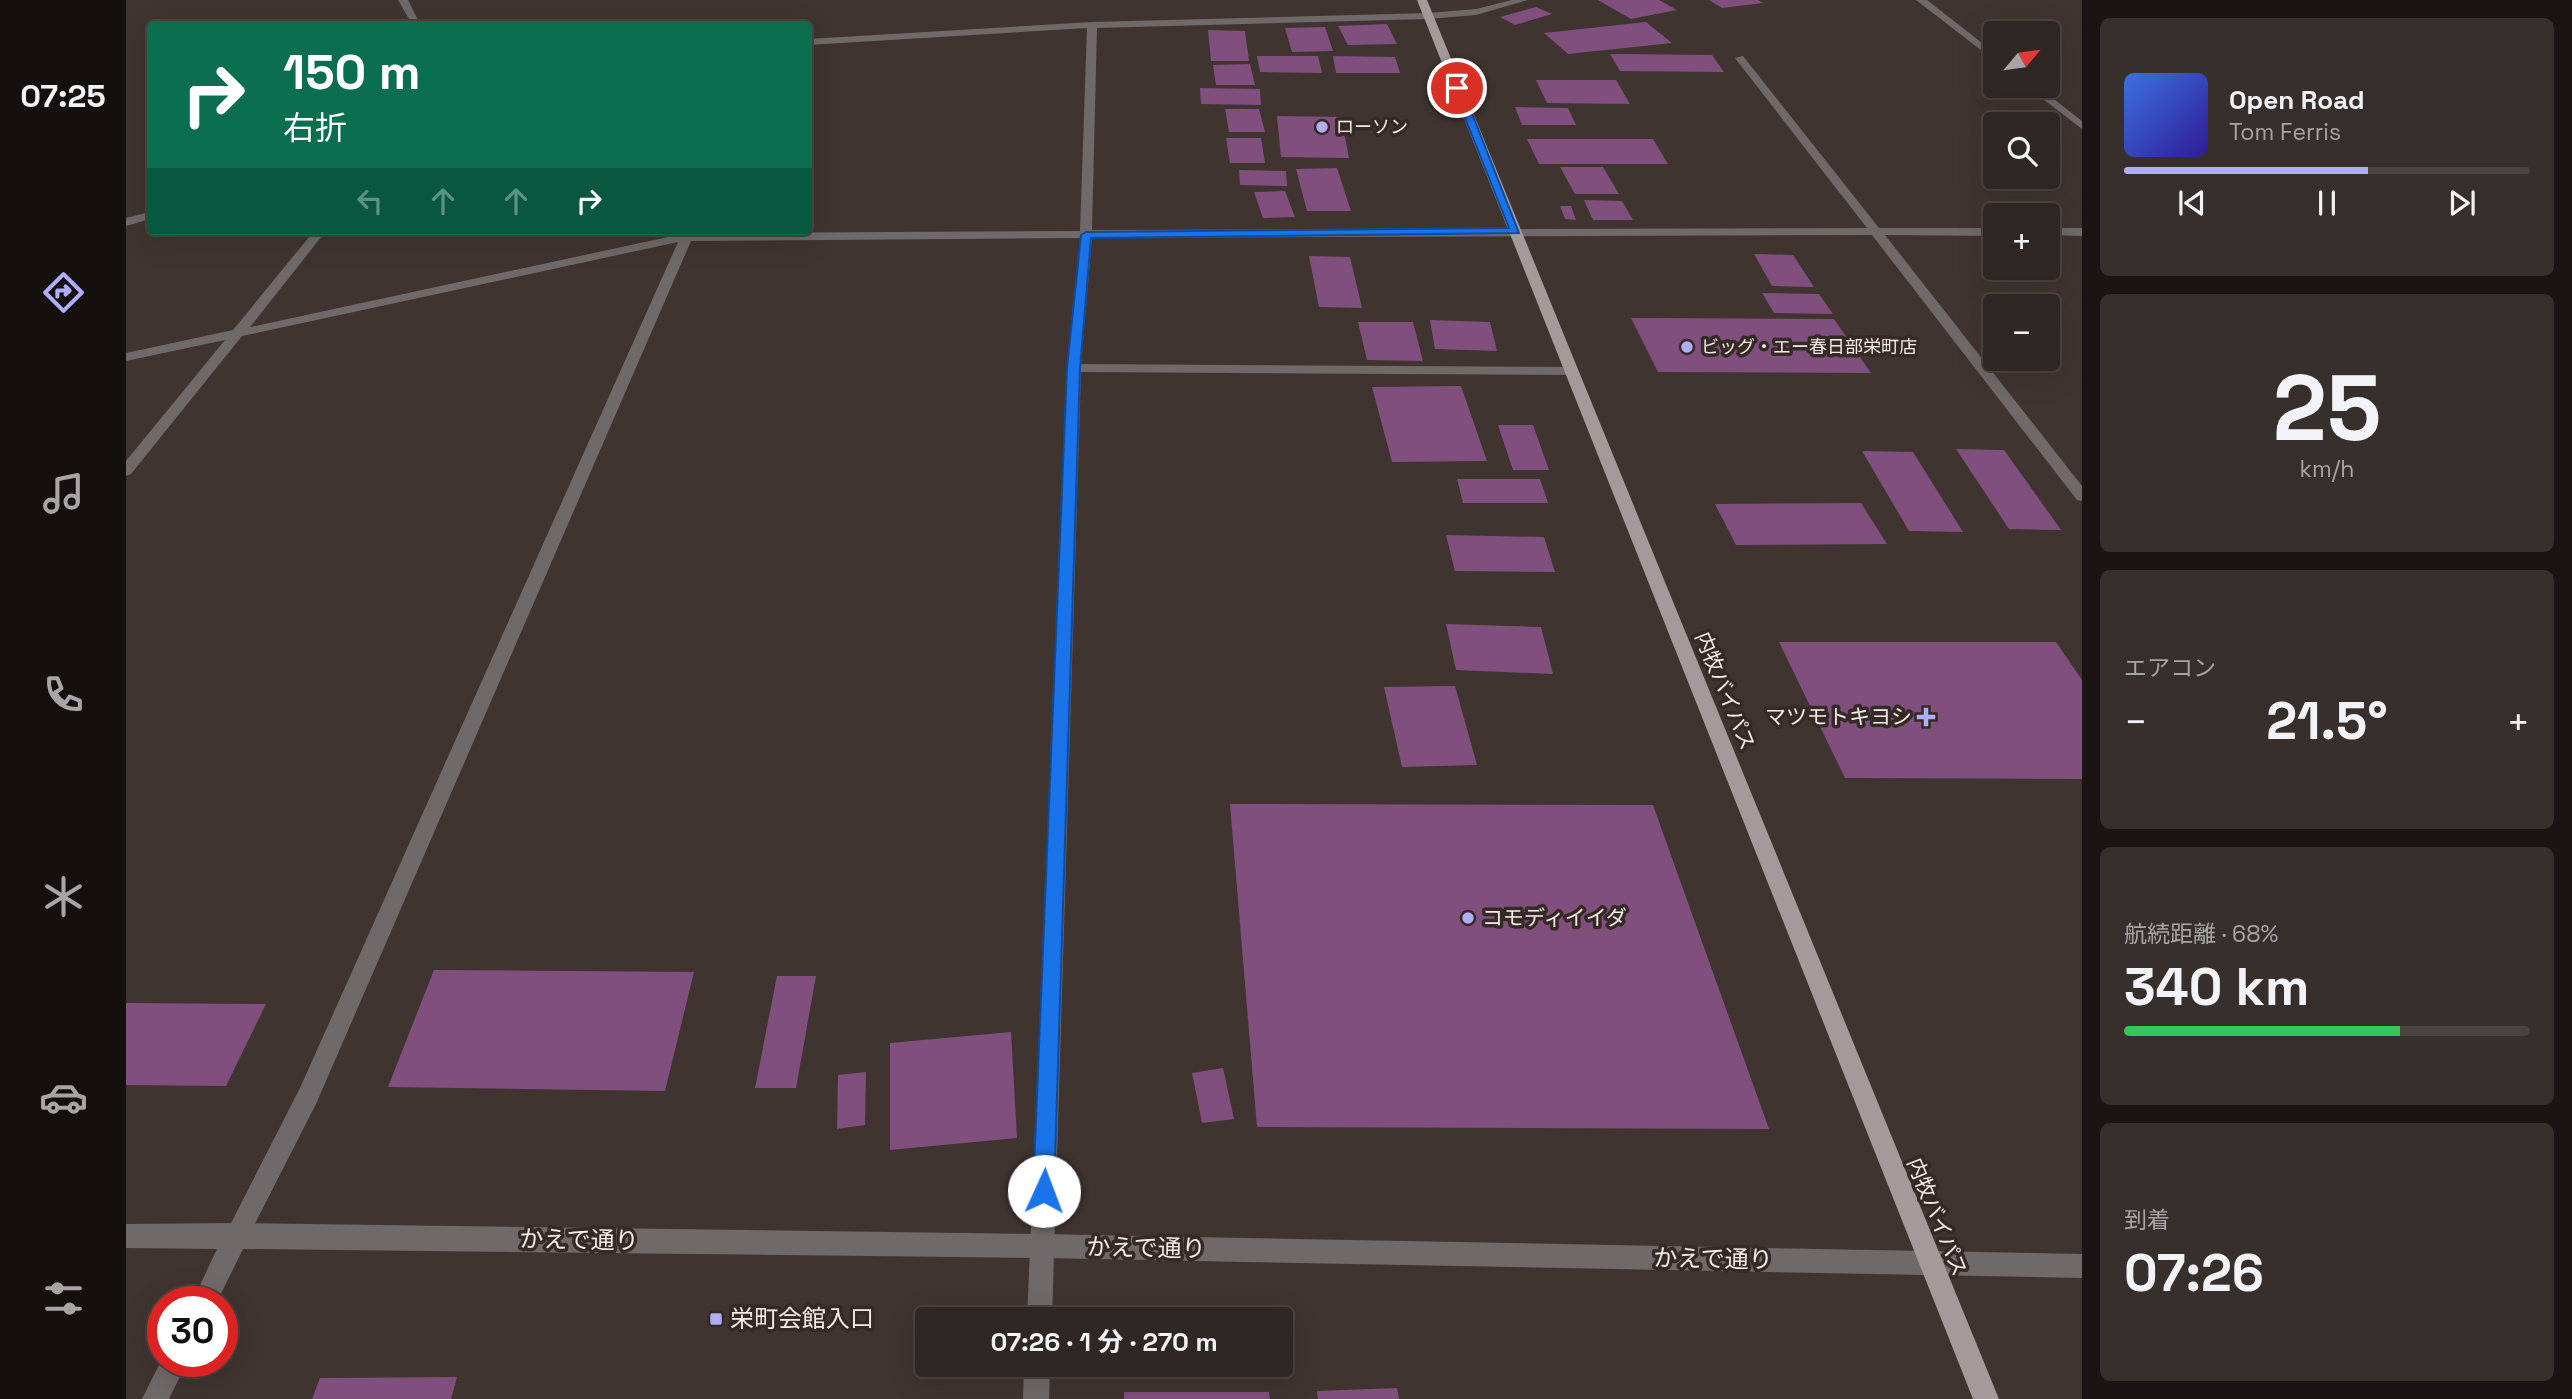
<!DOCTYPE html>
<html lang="ja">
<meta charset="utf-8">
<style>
:root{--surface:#2f2724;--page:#372f2c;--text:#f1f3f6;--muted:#a7a5a6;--line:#4a4441;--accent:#b0aefa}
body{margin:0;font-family:"Space Grotesk","Noto Sans JP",sans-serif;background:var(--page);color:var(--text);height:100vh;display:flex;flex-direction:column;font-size:26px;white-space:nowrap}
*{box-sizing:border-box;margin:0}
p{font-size:23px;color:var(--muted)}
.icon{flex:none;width:38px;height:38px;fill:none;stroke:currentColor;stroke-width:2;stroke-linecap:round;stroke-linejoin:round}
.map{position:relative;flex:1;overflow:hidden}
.drawer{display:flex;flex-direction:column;gap:18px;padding:18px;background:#1a1514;width:490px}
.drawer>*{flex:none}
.guide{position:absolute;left:21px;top:21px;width:665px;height:214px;border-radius:7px;box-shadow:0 7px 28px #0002,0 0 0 2px var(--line);background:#0b6e4f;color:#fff;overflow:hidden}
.needle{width:46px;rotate:61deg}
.controls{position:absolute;left:1857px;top:21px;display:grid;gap:14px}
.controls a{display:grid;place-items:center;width:77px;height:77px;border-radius:7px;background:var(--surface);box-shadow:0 7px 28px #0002,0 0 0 2px var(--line);font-size:35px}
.speed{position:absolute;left:21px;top:1286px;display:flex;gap:14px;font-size:35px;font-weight:700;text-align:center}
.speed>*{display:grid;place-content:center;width:91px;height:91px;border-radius:50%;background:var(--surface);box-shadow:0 7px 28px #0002,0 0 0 2px var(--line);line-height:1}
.speed .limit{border:10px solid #d22;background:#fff;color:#111}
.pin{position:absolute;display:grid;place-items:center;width:60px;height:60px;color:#fff;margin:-30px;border:4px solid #fff;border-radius:50%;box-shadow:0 2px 7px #0007}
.me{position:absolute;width:77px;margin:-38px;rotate:2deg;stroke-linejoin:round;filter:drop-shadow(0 0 5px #0008)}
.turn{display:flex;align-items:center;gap:24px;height:147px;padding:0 21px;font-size:32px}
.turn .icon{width:91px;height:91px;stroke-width:2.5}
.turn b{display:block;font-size:49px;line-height:60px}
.lanes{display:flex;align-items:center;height:66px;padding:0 21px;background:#0003;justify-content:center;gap:35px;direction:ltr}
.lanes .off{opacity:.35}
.big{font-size:52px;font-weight:700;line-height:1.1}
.drawer .card{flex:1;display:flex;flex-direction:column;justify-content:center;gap:10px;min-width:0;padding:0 24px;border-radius:10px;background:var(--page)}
.drawer .dial{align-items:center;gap:0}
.dial b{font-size:91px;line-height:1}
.song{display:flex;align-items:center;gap:21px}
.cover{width:84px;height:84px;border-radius:10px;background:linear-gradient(135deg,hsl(220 70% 55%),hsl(250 70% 35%))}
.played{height:7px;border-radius:4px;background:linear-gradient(90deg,var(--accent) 60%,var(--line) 60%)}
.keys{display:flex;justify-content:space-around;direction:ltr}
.heat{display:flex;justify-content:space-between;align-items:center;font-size:38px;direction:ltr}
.charge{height:10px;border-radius:5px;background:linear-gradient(90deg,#34c759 68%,var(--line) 0)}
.trip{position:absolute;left:789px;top:1307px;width:378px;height:70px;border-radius:7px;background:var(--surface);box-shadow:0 7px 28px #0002,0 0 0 2px var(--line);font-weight:700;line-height:70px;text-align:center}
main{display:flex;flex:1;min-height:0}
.menu{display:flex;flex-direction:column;width:126px;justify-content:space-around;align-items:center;background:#13100e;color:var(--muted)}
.menu .icon{width:49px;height:49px}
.menu .current{color:var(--accent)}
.menu b{font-size:32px;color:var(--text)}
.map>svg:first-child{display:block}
</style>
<main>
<nav class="menu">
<b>07:25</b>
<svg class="icon current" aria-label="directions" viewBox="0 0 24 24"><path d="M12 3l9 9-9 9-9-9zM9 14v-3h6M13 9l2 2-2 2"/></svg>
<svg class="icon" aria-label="music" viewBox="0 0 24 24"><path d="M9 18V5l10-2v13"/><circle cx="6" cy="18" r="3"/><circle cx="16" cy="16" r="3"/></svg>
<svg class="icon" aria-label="phone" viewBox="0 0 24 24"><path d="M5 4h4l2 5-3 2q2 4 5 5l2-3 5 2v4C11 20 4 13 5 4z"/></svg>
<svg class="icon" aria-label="climate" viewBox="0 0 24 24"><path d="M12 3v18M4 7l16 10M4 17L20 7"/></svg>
<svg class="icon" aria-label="car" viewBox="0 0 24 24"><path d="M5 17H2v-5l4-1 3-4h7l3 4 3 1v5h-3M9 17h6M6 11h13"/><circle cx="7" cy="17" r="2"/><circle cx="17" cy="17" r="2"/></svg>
<svg class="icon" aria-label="filters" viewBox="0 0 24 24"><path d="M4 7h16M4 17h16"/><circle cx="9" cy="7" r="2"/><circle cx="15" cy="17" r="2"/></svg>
</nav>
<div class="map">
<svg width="1956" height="1399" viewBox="0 0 1956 1399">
<rect width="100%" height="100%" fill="#3f3430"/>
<g fill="#804f7e">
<polygon points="1472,0 1533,0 1551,10 1505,19"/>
<polygon points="1583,0 1632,0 1637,3 1596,8"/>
<polygon points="1410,7 1426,14 1389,25 1374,17"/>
<polygon points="1520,22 1546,43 1442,54 1418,33"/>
<polygon points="1261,24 1271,44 1222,45 1212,26"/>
<polygon points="1199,27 1207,51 1166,52 1159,28"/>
<polygon points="1082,30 1119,31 1123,61 1085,61"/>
<polygon points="1484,54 1586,55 1598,72 1494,71"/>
<polygon points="1131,56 1192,56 1196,73 1134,72"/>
<polygon points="1207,56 1269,57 1274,73 1210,73"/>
<polygon points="1124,64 1129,85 1090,85 1087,65"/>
<polygon points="1410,80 1490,80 1504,104 1421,103"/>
<polygon points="1074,88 1134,89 1135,105 1075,104"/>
<polygon points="1389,107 1442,108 1450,125 1396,125"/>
<polygon points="1099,109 1133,109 1139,132 1103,132"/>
<polygon points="1151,116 1215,117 1223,158 1155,157"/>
<polygon points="1100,138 1135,138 1139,163 1104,163"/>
<polygon points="1401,139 1527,139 1542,164 1413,164"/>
<polygon points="1434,167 1477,167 1493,194 1449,194"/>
<polygon points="1211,168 1225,211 1181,211 1170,169"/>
<polygon points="1113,170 1160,171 1161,186 1114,185"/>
<polygon points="1159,191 1169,217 1137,218 1128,192"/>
<polygon points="1458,200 1496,201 1507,220 1467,220"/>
<polygon points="1434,206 1445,206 1450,220 1439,219"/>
<polygon points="1628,254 1667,255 1688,287 1646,286"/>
<polygon points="1183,256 1224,257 1236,308 1193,307"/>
<polygon points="1636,293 1693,294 1707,314 1648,313"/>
<polygon points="1505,318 1708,319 1745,373 1532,372"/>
<polygon points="1304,320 1364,322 1371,351 1309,349"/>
<polygon points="1232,322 1287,322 1297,361 1241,360"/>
<polygon points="1335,386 1361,461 1266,462 1246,387"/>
<polygon points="1372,425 1407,425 1423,470 1387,470"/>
<polygon points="1830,449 1878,450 1935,530 1883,529"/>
<polygon points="1736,451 1787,452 1837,532 1783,531"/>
<polygon points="1331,479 1414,479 1422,503 1337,503"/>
<polygon points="1735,503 1761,544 1610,545 1589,504"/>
<polygon points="1320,535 1418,537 1429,572 1329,571"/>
<polygon points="1320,624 1415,627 1427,674 1330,670"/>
<polygon points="1653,642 1930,642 1956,680 1956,779 1719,778"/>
<polygon points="1329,686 1351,765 1276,767 1258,687"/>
<polygon points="1104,804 1527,805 1643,1129 1131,1127"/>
<polygon points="308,970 568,972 539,1091 262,1087"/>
<polygon points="651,976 690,976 670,1088 629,1088"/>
<polygon points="0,1003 140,1004 100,1086 0,1085"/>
<polygon points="885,1032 891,1138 764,1150 764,1043"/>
<polygon points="1097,1068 1108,1119 1076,1123 1066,1073"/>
<polygon points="740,1072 739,1125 711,1129 712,1075"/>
<polygon points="331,1377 325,1399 186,1399 194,1378"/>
<polygon points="1271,1388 1273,1399 1192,1399 1191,1391"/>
<polygon points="998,1392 1143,1392 1144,1399 998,1399"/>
</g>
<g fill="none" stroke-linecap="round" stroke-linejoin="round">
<g fill="#6f6969" fill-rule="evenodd">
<polygon points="272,0 282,0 294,24 286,24"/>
<polygon points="1386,0 1402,0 1350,15 1302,19 971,28 966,230 1741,228 1609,58 1617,56 1753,228 1869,228 1869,236 1759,235 1956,486 1956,501 1951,500 1746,235 966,238 955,364 1445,367 1452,371 1445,375 955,372 926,1320 901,1320 941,368 954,238 565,241 190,1104 119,1243 111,1247 103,1243 99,1235 103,1227 174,1088 552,242 116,336 5,474 0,476 0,461 99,340 0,361 0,353 107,330 188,231 200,231 124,327 556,234 557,231 569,231 568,233 954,231 961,28 682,45 682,39 966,22 1302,13 1350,9"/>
<polygon points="24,212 24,219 0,226 0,218"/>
<polygon points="1956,228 1956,236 1922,235 1922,228"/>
<polygon points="898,1365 924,1365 923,1399 897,1399"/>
</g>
<g fill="#6f6969" fill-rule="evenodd">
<polygon points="1790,0 1801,0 1869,53 1869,61"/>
<polygon points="1900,86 1911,86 1956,121 1956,129"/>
<polygon points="111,1223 916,1234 1956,1254 1956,1278 916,1258 117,1249 91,1302 66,1302 91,1249 0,1248 0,1224"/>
<polygon points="37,1357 37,1362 61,1362 43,1399 16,1399"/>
</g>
<polygon fill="#a5999a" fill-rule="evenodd" points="1291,0 1301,0 1873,1399 1847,1399"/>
</g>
<polygon fill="#1a73e8" stroke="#114b97" stroke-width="2" points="1331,85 1336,88 1393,233 965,238 954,368 928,1191 925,1198 918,1202 910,1198 907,1191 941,368 955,235 960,232 1383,228 1327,88"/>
<g fill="#b0aefa" stroke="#352a26" stroke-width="2.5">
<circle cx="1196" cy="127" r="7"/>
<circle cx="1561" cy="347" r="7"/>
<path d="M1796.5 706.5h7v7h7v7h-7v7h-7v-7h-7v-7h7z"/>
<circle cx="1342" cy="918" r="7"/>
<rect x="583" y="1312" width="14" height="14" rx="3.5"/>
</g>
<g text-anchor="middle" stroke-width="7" stroke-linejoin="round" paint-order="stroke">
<g font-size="18" fill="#f2ebe8" stroke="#352a26" text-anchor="start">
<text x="1210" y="133">ローソン</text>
<text x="1575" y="353">ビッグ・エー春日部栄町店</text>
</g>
<g font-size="21" fill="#f2ebe8" stroke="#352a26">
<text transform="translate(1599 691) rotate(68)" y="7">内牧バイパス</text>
<text transform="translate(1811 1217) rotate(68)" y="7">内牧バイパス</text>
</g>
<g font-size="21" fill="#f2ebe8" stroke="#352a26" text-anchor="end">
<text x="1786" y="724">マツモトキヨシ</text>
<text x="1356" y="925" text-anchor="start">コモディイイダ</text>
</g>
<g font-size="24" fill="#f2ebe8" stroke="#352a26">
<text transform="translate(453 1240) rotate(1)" y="8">かえで通り</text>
<text transform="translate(1020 1248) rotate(1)" y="8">かえで通り</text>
<text transform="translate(1587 1259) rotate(1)" y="8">かえで通り</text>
</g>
<g font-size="24" fill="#f2ebe8" stroke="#352a26" text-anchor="start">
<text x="604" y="1327">栄町会館入口</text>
</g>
</g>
</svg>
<div class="controls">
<a><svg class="needle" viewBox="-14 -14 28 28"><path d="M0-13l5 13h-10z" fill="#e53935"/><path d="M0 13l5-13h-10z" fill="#a7a5a6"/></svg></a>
<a><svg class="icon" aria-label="search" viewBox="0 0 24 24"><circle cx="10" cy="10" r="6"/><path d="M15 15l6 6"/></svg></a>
<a>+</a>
<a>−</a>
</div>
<div class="speed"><div class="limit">30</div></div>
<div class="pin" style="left:1331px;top:88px;background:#d93025"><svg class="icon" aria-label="arrive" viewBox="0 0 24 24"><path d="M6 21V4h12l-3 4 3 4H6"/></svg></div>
<svg class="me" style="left:918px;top:1191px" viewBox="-20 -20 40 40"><circle r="19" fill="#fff"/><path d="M0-13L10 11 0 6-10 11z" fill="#1a73e8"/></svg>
<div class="trip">07:26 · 1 分 · 270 m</div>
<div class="guide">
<div class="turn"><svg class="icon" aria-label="right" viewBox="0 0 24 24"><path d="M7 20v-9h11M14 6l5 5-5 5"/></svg><div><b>150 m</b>右折</div></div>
<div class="lanes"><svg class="icon off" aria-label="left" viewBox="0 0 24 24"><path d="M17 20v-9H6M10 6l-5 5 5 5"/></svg><svg class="icon off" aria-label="ahead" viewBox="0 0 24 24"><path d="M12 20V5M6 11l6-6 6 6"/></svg><svg class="icon off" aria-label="ahead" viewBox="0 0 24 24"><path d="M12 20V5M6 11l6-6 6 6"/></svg><svg class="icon" aria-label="right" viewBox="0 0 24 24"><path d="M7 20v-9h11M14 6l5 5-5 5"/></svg></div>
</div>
</div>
<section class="drawer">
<div class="card">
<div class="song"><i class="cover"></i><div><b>Open Road</b><p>Tom Ferris</p></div></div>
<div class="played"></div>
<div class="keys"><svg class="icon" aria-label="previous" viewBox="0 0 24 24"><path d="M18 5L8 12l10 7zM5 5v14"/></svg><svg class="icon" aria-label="pause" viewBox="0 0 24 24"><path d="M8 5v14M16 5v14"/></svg><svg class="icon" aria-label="next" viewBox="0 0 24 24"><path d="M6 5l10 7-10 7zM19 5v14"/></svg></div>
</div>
<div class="card dial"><b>25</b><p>km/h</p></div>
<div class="card"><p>エアコン</p>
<div class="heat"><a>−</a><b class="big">21.5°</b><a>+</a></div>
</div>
<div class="card"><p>航続距離 · 68%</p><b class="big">340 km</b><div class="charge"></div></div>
<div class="card"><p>到着</p><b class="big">07:26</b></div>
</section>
</main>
